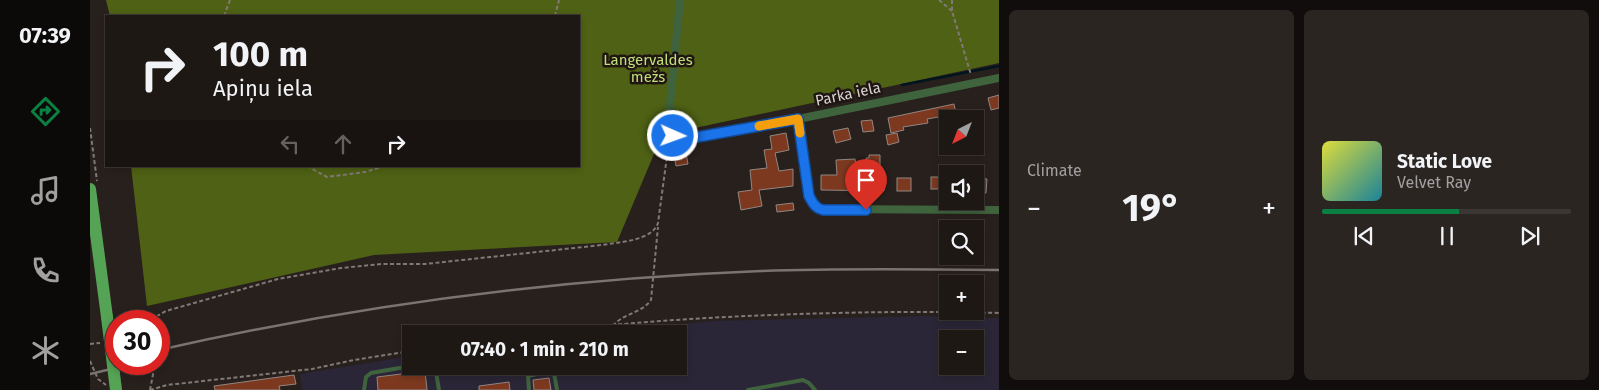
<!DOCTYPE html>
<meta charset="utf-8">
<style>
:root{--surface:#1e1815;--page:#2b2522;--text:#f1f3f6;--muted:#a1a0a0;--line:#3c3734;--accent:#0b8043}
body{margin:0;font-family:"Fira Sans",sans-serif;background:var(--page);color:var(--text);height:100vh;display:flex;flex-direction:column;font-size:19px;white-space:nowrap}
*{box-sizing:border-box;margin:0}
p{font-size:16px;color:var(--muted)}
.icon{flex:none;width:28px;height:28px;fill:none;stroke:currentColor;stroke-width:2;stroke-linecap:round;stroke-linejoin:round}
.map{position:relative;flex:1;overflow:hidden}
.panel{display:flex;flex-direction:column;gap:10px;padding:10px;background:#100d0c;width:600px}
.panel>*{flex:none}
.banner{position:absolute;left:15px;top:15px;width:475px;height:152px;border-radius:0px;box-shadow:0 2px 8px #0003,0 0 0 1px var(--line);background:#1e1815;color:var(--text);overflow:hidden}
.needle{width:32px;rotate:222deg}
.buttons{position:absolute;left:849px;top:110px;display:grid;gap:10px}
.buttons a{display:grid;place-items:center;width:45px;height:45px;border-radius:0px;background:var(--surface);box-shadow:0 2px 8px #0003,0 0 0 1px var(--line);font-size:25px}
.speed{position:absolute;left:15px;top:310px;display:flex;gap:10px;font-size:25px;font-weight:700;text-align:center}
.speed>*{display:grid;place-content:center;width:65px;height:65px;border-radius:50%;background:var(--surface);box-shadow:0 2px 8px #0003,0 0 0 1px var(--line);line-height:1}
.speed .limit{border:8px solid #d22;background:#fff;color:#111}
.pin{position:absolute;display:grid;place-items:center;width:42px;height:42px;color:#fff;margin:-51px -21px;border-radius:50% 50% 50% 0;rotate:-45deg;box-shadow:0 0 5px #0007}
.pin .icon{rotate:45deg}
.me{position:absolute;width:55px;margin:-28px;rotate:92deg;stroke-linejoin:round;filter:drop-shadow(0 0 4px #0008)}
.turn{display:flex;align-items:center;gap:18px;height:105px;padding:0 25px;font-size:22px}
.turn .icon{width:65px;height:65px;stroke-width:2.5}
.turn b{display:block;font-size:35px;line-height:42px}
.lanes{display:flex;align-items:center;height:48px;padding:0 25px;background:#0003;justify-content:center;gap:25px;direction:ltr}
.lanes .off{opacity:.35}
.big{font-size:38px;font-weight:700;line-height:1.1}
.panel .widget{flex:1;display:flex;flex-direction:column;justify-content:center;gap:8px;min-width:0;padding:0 18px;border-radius:8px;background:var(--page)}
.song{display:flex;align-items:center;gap:15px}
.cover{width:60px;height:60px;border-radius:8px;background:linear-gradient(135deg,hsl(60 70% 55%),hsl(190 70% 35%))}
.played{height:5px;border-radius:2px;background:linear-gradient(90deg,var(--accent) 55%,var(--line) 55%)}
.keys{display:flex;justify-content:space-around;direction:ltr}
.heat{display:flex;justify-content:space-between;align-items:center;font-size:28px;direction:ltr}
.panel .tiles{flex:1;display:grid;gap:10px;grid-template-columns:repeat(2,1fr)}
.trip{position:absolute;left:312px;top:325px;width:285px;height:50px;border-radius:0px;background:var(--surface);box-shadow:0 2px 8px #0003,0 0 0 1px var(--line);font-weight:700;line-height:50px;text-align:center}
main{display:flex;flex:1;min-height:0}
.tabs{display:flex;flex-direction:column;width:90px;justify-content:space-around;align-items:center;background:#0c0a08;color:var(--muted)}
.tabs .icon{width:35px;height:35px}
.tabs .on{color:var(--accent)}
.tabs b{font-size:22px;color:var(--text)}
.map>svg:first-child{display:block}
</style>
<main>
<nav class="tabs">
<b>07:39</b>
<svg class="icon on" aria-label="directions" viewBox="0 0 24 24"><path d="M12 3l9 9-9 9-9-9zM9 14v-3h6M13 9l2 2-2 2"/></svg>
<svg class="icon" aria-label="music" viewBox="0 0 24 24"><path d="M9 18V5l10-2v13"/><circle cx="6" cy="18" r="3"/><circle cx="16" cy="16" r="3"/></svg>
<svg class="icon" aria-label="phone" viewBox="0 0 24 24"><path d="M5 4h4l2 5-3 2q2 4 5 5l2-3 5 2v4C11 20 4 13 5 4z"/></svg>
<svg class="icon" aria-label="climate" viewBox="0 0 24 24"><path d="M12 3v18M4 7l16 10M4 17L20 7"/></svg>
</nav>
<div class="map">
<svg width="909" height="390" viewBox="0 0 909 390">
<rect width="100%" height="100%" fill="#28201c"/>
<path fill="#2a2637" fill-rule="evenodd" d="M835 316 909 318V390H212L210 374 321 356V366H589V334H481L624 321ZM858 339H885V366H858Z"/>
<polygon fill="#4f6114" points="16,0 909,0 909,63 572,135 527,242 284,255 57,306 41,166 489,166 489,16 20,16"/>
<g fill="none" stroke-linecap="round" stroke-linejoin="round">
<polyline stroke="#001520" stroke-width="2.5" points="812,85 909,66"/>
</g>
<g fill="#7c391f" stroke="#928682">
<polygon points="909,95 909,108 901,110 898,98"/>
<polygon points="864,104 866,114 837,119 838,123 813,127 814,130 801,133 798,118"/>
<polygon points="782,120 784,131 773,132 771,121"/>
<polygon points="758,128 761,139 746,143 743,131"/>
<polygon points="696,133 699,150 685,153 689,171 703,169 703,186 669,190 672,206 651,210 648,192 662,190 660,170 677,168 674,150 682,149 680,136"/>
<polygon points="807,133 809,142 798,145 796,135"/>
<polygon points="596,153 598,164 586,166 584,156"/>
<polygon points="779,155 790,155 790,167 778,167 776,158 779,158"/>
<polygon points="765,159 770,183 780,181 795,181 794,191 731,190 731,175 747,175 746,160"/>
<rect x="841" y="177" width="16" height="12"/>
<rect x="807" y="178" width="14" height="13"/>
<polygon points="885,178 897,179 896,193 885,193"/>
<polygon points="703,203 704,210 687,212 686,205"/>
<polygon points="335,371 337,390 288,390 287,377"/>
<polygon points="204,375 206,384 189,386 190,390 125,390 124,386"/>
<polygon points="459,378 461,390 444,390 443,380"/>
<polygon points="419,382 420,390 389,390 389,386"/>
</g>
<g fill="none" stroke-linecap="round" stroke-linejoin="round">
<g stroke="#807976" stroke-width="2" stroke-dasharray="4 2.5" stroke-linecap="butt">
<polyline points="849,0 862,11"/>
<polyline points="862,0 862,11 881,75"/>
<polyline points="134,16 140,0"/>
<polyline points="465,16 469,0"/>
<polyline points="0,128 7,181"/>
<polyline points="217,166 237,177 275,172 295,166"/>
<path d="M62 321 67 316 76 311 188 279 251 268 292 264H335L512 245C529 242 562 241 568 223L577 156 580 143"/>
<path d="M523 326C533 313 551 314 561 300L568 227"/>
<path d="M444 334C531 322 620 317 708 314 775 312 842 311 909 313"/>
<polyline points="0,344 10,343"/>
<polyline points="0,361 8,379 16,385"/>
<polyline points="60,390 77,385 222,369 264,360 321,351"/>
<polyline points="60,390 65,364"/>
</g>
<g stroke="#3f633d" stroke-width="4">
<polyline points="345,366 349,390"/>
<polyline points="274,390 276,377 281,373 321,366"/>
<polyline points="439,390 438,376 460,371 464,373 467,390"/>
<polyline points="658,390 713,380 719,383 725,390"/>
</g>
<g stroke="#3f633d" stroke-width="8">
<polyline points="590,0 580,104 583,136 602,138 708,119 909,78"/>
<polyline points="708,119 719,196 728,209 909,210"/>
</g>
<polyline stroke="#55a355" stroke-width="12" points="0,189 17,317"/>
<g stroke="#7a7370" stroke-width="2.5">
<path d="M69 350C267 305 468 279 671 271 750 268 830 269 909 270"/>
<polyline points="0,374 42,364"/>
</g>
<polyline stroke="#55a355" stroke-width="12" points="17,317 26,390"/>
</g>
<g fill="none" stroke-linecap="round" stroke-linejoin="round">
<defs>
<path id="route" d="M583 136 602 138 708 119 719 196C723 203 725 208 733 210H776"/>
</defs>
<use href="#route" stroke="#114b97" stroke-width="12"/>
<use href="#route" stroke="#1a73e8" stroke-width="9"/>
<polyline stroke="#f59e0b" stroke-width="9" points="669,126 708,119 710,133"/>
</g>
<g text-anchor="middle" stroke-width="5" stroke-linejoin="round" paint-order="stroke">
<g font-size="15" fill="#c2df7a" stroke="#1f1613">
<text x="558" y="65">Langervaldes<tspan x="558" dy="17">mežs</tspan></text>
</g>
<g font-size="15" fill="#d9d3d1" stroke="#1f1613">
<text transform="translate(758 94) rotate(-12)" y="5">Parka iela</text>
</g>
</g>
</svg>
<div class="buttons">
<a><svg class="needle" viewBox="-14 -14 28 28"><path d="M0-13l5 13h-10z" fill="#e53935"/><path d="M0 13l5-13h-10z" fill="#a1a0a0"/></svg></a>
<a><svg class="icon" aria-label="sound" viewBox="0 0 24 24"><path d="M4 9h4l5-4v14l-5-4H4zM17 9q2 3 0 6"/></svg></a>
<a><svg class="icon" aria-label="search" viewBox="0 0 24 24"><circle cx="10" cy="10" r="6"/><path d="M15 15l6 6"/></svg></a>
<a>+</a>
<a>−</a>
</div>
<div class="speed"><div class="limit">30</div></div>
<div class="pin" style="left:776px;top:210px;background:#d93025"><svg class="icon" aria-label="arrive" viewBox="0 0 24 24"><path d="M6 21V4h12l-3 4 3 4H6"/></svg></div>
<svg class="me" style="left:583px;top:136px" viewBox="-20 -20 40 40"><circle r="17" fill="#1a73e8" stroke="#fff" stroke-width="3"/><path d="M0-11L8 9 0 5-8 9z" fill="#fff"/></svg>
<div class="trip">07:40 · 1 min · 210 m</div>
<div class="banner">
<div class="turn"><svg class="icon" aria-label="right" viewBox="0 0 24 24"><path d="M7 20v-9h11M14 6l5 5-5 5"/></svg><div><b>100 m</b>Apiņu iela</div></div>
<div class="lanes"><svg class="icon off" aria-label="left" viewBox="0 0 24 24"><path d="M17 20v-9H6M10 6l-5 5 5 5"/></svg><svg class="icon off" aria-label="ahead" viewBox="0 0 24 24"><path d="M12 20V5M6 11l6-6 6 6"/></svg><svg class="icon" aria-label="right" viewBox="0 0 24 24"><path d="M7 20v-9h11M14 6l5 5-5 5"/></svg></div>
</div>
</div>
<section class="panel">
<div class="tiles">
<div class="widget"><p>Climate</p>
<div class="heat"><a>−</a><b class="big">19°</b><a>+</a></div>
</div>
<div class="widget">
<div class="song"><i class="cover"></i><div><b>Static Love</b><p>Velvet Ray</p></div></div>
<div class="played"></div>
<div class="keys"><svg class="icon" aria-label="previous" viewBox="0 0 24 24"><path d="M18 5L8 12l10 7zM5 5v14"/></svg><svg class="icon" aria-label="pause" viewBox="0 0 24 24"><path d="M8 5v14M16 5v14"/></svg><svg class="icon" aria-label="next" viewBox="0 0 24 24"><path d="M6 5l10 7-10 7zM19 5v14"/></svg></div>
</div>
</div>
</section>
</main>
